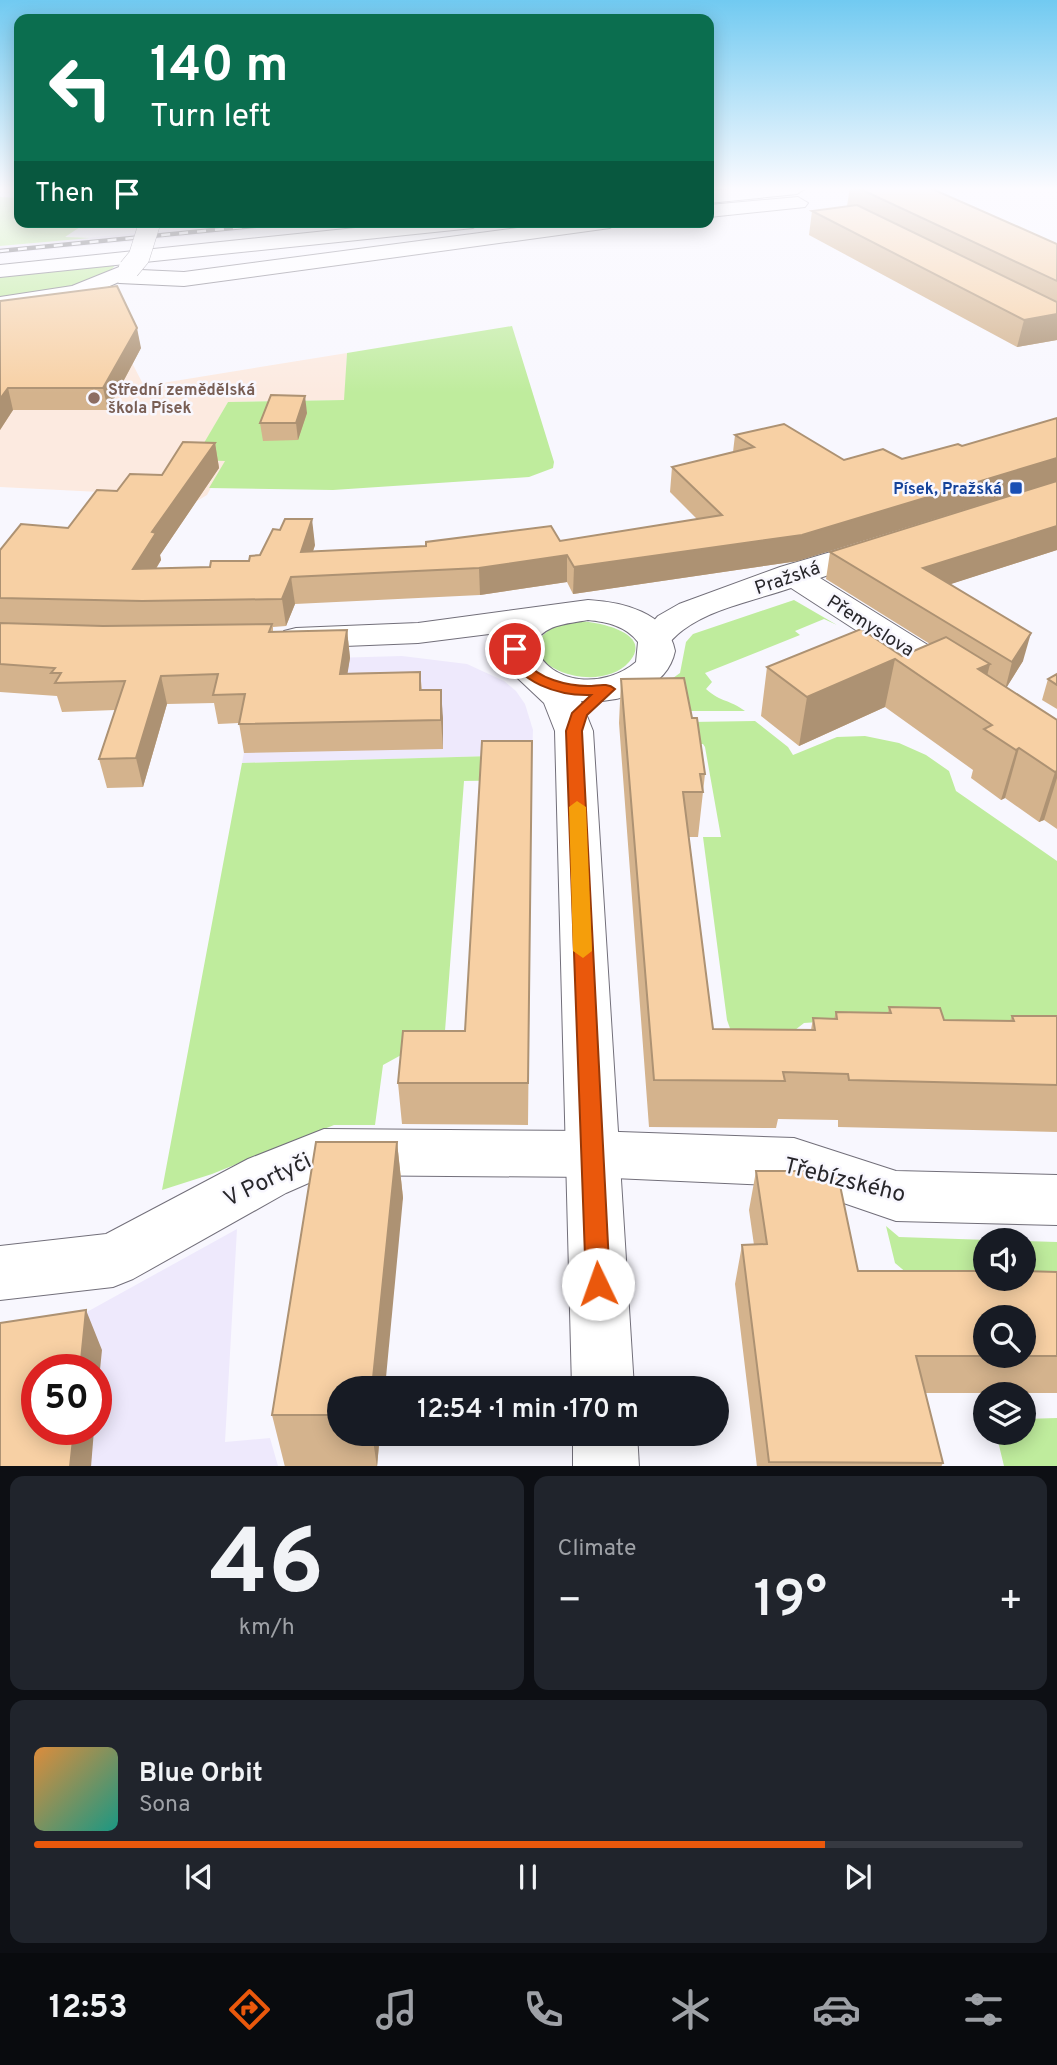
<!DOCTYPE html>
<meta charset="utf-8">
<style>
:root{--surface:#171b24;--page:#20242c;--text:#f1f3f6;--muted:#9ea1a6;--line:#363941;--accent:#ea580c}
body{margin:0;font-family:Overpass,sans-serif;background:var(--page);color:var(--text);height:100vh;display:flex;flex-direction:column;font-size:26px;white-space:nowrap}
*{box-sizing:border-box;margin:0}
p{font-size:23px;color:var(--muted)}
.icon{flex:none;width:38px;height:38px;fill:none;stroke:currentColor;stroke-width:2;stroke-linecap:round;stroke-linejoin:round}
.map{position:relative;height:1466px;overflow:hidden}
.sheet{display:flex;flex-direction:column;gap:10px;padding:10px;background:#0d0f14;flex:1}
.sheet>*{flex:none}
.guide{position:absolute;left:14px;top:14px;width:700px;height:214px;border-radius:14px;box-shadow:0 4px 18px #0003;background:#0b6e4f;color:#fff;overflow:hidden}
.buttons{position:absolute;left:973px;top:1228px;display:grid;gap:14px}
.buttons a{display:grid;place-items:center;width:63px;height:63px;border-radius:50%;background:var(--surface);box-shadow:0 4px 18px #0003;font-size:35px}
.speed{position:absolute;left:21px;top:1354px;display:flex;gap:14px;font-size:35px;font-weight:700;text-align:center}
.speed>*{display:grid;place-content:center;width:91px;height:91px;border-radius:50%;background:var(--surface);box-shadow:0 4px 18px #0003;line-height:1}
.speed .limit{border:10px solid #d22;background:#fff;color:#111}
.pin{position:absolute;display:grid;place-items:center;width:60px;height:60px;color:#fff;margin:-30px;border:4px solid #fff;border-radius:50%;box-shadow:0 2px 7px #0007}
.me{position:absolute;width:77px;margin:-38px;rotate:357deg;stroke-linejoin:round;filter:drop-shadow(0 0 5px #0008)}
.turn{display:flex;align-items:center;gap:24px;height:147px;padding:0 21px;font-size:32px}
.turn .icon{width:91px;height:91px;stroke-width:2.5}
.turn b{display:block;font-size:49px;line-height:60px}
.then{display:flex;align-items:center;height:66px;padding:0 21px;background:#0003;gap:14px;font-size:26px}
.big{font-size:52px;font-weight:600;line-height:1.1}
.sheet .widget{flex:1;display:flex;flex-direction:column;justify-content:center;gap:10px;min-width:0;padding:0 24px;border-radius:14px;background:var(--page)}
.sheet .dial{align-items:center;gap:0}
.dial b{font-size:91px;line-height:1}
.song{display:flex;align-items:center;gap:21px}
.cover{width:84px;height:84px;border-radius:10px;background:linear-gradient(135deg,hsl(30 70% 55%),hsl(170 70% 35%))}
.played{height:7px;border-radius:4px;background:linear-gradient(90deg,var(--accent) 80%,var(--line) 80%)}
.keys{display:flex;justify-content:space-around;direction:ltr}
.heat{display:flex;justify-content:space-between;align-items:center;font-size:38px;direction:ltr}
.sheet .tiles{flex:1;display:grid;gap:10px;grid-template-columns:1fr 1fr}
.widget:last-child{grid-column:span 2}
.trip{position:absolute;left:327px;top:1376px;width:402px;height:70px;border-radius:35px;background:var(--surface);box-shadow:0 4px 18px #0003;font-weight:600;line-height:70px;text-align:center}
.menu{display:flex;height:112px;justify-content:space-around;align-items:center;background:#090b0e;color:var(--muted)}
.menu .icon{width:49px;height:49px}
.menu .on{color:var(--accent)}
.menu b{font-size:32px;color:var(--text)}
.map>svg:first-child{display:block}
</style>
<div class="map">
<svg width="1057" height="1467" viewBox="0 0 1057 1467">
<rect width="100%" height="100%" fill="#f8f7fe"/>
<g fill="#eee9fc" fill-rule="evenodd">
<polygon points="255,222 335,222 0,254 0,246"/>
<polygon points="402,656 467,664 504,681 516,691 525,704 533,730 532,755 242,763 261,660"/>
<path d="M237 1229 225 1442 270 1438 278 1466H0V1360ZM37 1370H96V1430H37Z"/>
</g>
<polygon fill="#fceae0" points="347,353 345,400 228,402 195,460 226,460 207,495 197,501 137,499 140,494 0,487 0,360 129,357 144,386"/>
<g fill="#bfec9d">
<polygon points="0,197 19,198 19,222 76,222 83,225 65,237 90,238 0,246"/>
<path d="M116 264C99 291 29 295 0 300V274Z"/>
<polygon points="512,326 554,462 553,468 529,477 333,490 209,488 225,461 194,460 228,402 344,400 347,353"/>
<path d="M794 600 837 625 824 619 795 631 800 635 705 673 712 682 706 689C722 703 729 699 745 711H627L680 673 686 642 693 634Z"/>
<path d="M573 621C591 620 656 631 629 662 607 687 553 679 537 653L539 639 552 627Z"/>
<polygon points="755,721 788,747 793,755 837,737 865,736 899,743 926,755 949,771 956,791 1057,861 1057,1027 833,1021 804,1023 767,1052 732,1034 727,1020 703,837 721,837 705,747 703,744 693,744 690,722"/>
<polygon points="532,755 531,780 464,781 445,1031 383,1065 375,1125 334,1125 212,1174 162,1190 242,763"/>
<polygon points="886,1226 899,1237 1021,1241 985,1241 985,1279 1024,1279 1024,1241 1057,1242 1057,1286 921,1285 895,1263"/>
<polygon points="1057,1418 1057,1466 1004,1466 996,1433 1024,1433 1024,1419"/>
</g>
<g fill="none" stroke-linecap="round" stroke-linejoin="round">
<defs>
<g id="minor">
<polygon points="798,197 808,203 805,207 709,217 709,205"/>
<polygon points="563,222 620,222 610,228 184,286 119,283 108,276 119,269 184,272"/>
<path d="M878 538 889 540 894 547 889 554 820 578 968 670 973 678 968 686 955 689 942 686 791 588C757 600 712 608 683 630 667 642 666 653 643 647L637 640 658 616 679 604 780 567Z"/>
<polygon points="324,1129 591,1131 794,1138 896,1171 1057,1175 1057,1225 896,1221 794,1186 591,1177 327,1175 286,1193 133,1279 113,1287 0,1300 0,1246 106,1234 248,1159"/>
</g>
<g id="major">
<polygon points="129,263 140,269 137,274 85,297 0,311 0,297 72,286"/>
<path d="M588 600C622 602 668 612 675 651 667 691 616 704 581 701L593 731 634 1388H572L555 731 544 703 510 671 498 646 505 632 418 643 296 648 284 645 279 638 284 631 296 628 418 623ZM588 620C607 622 626 626 638 642L636 662C606 688 551 687 534 646 542 624 567 624 588 620Z"/>
<polygon points="573,1433 637,1433 639,1467 573,1467"/>
</g>
<g id="highway">
<polygon points="745,188 806,188 797,194 709,203 709,191"/>
<polygon points="413,222 483,222 473,228 0,277 0,265"/>
</g>
</defs>
<use href="#minor" stroke="#726f7a" stroke-width="2"/>
<use href="#major" stroke="#726f7a" stroke-width="2"/>
<use href="#highway" stroke="#726f7a" stroke-width="2"/>
<use href="#minor" fill="#fff" fill-rule="evenodd"/>
<use href="#major" fill="#fff" fill-rule="evenodd"/>
<use href="#highway" fill="#fff" fill-rule="evenodd"/>
<defs>
<polyline id="rail" points="0,251 295,222"/>
</defs>
<use href="#rail" stroke="#5c5b60" stroke-width="4.5"/>
<use href="#rail" stroke="#f8f7fe" stroke-width="2.5" stroke-dasharray="9" stroke-linecap="butt"/>
<defs>
<polyline id="major-bridge" points="129,269 139,257 150,222"/>
</defs>
<use href="#major-bridge" stroke="#726f7a" stroke-width="22" stroke-linecap="butt"/>
<use href="#major-bridge" stroke="#fff" stroke-width="21"/>
</g>
<g fill="#d4b38d">
<polygon points="850,188 930,188 1057,244 1057,340 1017,347 809,235 812,211 847,206"/>
<polygon points="0,301 141,348 108,410 13,410 0,430"/>
<polygon points="307,413 298,440 263,441 260,423"/>
<polygon points="784,424 798,561 573,594 567,582 480,595 295,604 286,626 273,627 273,632 347,630 350,658 347,673 420,672 422,690 441,690 443,749 244,753 239,723 218,724 214,703 167,704 143,787 107,788 99,759 115,710 62,712 57,696 0,692 0,550 68,528 117,491 162,475 215,443 219,468 160,555 161,560 156,569 210,567 249,561 260,555 315,545 313,551 560,541 697,519 670,492 672,467 733,452 735,435"/>
<polygon points="1057,481 1057,550 950,584 1023,661 1006,688 1057,720 1057,829 1044,820 1039,822 1005,798 1001,800 971,778 973,770 885,707 799,746 761,716 767,667 902,656 930,644 826,579 830,552"/>
<polygon points="1057,674 1057,709 1042,700 1048,679"/>
<polygon points="621,679 705,774 698,837 689,837 713,1029 811,1030 813,1018 834,1019 836,1012 888,1013 889,1007 944,1020 1010,1021 1012,1016 1057,1016 1057,1132 838,1127 838,1120 778,1119 776,1128 649,1127 619,723"/>
<polygon points="532,741 528,1125 402,1124 398,1083 465,1031"/>
<polygon points="397,1142 403,1198 340,1388 340,1433 380,1433 377,1467 285,1467 272,1415"/>
<polygon points="756,1171 858,1271 1057,1272 1057,1393 925,1393 943,1463 941,1467 757,1467 735,1284 742,1245 754,1245 749,1210"/>
</g>
<g fill="#ad9273">
<polygon points="1057,314 1057,340 1017,347 1024,320"/>
<polygon points="137,328 141,348 108,410 103,388"/>
<polygon points="8,388 13,410 0,430 0,399"/>
<polygon points="305,396 307,413 298,440 296,423"/>
<polygon points="215,443 219,468 160,555 161,560 139,596 133,569 152,532"/>
<polygon points="1057,458 1057,481 798,561 573,594 574,567"/>
<polygon points="312,519 315,545 305,576 301,552"/>
<polygon points="1057,526 1057,550 917,595 923,568"/>
<polygon points="567,555 567,582 480,595 479,568"/>
<polygon points="291,577 295,604 286,626 282,599"/>
<polygon points="347,630 350,658 343,702 340,674"/>
<polygon points="1031,633 1023,661 1005,690 1012,662"/>
<polygon points="895,659 885,707 799,746 807,697"/>
<polygon points="990,664 978,712 978,669"/>
<polygon points="161,676 167,704 143,787 136,758"/>
<polygon points="441,690 443,718 443,749 441,720"/>
<polygon points="1019,748 1005,798 1001,800 1016,750"/>
<polygon points="1057,771 1057,778 1044,820 1039,822 1055,772"/>
<polygon points="397,1142 403,1198 385,1388 372,1388"/>
<polygon points="86,1310 102,1350 96,1409 96,1370 80,1370"/>
<polygon points="74,1430 94,1430 91,1467 70,1467"/>
<polygon points="372,1433 380,1433 377,1467"/>
</g>
<g fill="#f7d0a4" stroke="#ad9273" stroke-width="2">
<polygon points="858,188 930,188 1057,244 1057,281"/>
<polygon points="857,205 1057,302 1057,314 1024,320 812,211"/>
<polygon points="117,286 137,328 103,388 8,388 0,399 0,301"/>
<polygon points="271,395 305,396 296,423 260,423"/>
<polygon points="1057,418 1057,458 802,535 574,567 567,555 479,568 291,577 282,599 142,601 0,598 0,550 21,524 68,528 97,490 117,491 130,474 162,475 183,442 215,443 152,532 156,533 133,569 210,567 211,561 249,561 250,556 260,555 273,529 280,530 285,519 312,519 301,552 426,546 426,542 551,526 560,541 722,515 672,467 754,447 735,435 784,424 844,460 883,449 902,459 958,444 962,446"/>
<polygon points="1057,481 1057,526 923,568 1031,633 1012,662 830,552"/>
<polygon points="0,623 103,626 272,624 269,632 347,630 340,674 420,672 420,690 441,690 441,720 239,724 245,694 213,695 218,674 161,676 136,758 99,759 125,681 55,683 61,673 51,673 55,668 0,664"/>
<polygon points="861,629 902,656 946,637 990,664 978,669 1057,720 1057,771 1055,772 1019,748 1016,750 984,729 992,725 895,659 807,697 767,667"/>
<polygon points="1057,674 1057,685 1048,679"/>
<polygon points="684,678 692,718 697,718 705,774 700,774 703,792 683,792 713,1029 815,1030 813,1018 837,1019 836,1012 891,1013 889,1007 940,1008 944,1020 1014,1021 1012,1016 1057,1016 1057,1085 849,1080 848,1074 783,1072 785,1081 654,1080 621,679"/>
<polygon points="482,741 532,741 528,1083 398,1083 403,1031 465,1031"/>
<polygon points="316,1142 397,1142 372,1388 340,1388 340,1415 272,1415"/>
<polygon points="756,1171 837,1171 858,1271 985,1271 985,1279 1024,1279 1024,1271 1057,1272 1057,1356 1024,1356 1024,1318 985,1318 985,1356 916,1356 943,1463 769,1462 742,1245 767,1244"/>
<polygon points="86,1310 80,1370 37,1370 37,1430 74,1430 70,1467 0,1467 0,1323"/>
</g>
<linearGradient id="sky" x2="0" y2="1"><stop stop-color="#71caf1"/><stop offset="0.48" stop-color="#fcfbff"/><stop offset="1" stop-color="#fcfbff" stop-opacity="0"/></linearGradient>
<rect width="1057" height="393" fill="url(#sky)"/>
<path fill="#ea580c" stroke="#983908" stroke-width="2" d="M515 644 521 646C523 651 524 657 526 661 537 679 569 686 588 686 598 686 607 682 615 689L587 715 582 731 610 1284 607 1292 598 1296 590 1292 586 1284 566 731 572 713 591 695C560 696 515 683 508 649Z"/>
<polygon fill="#f59e0b" points="577,801 586,807 592,951 583,958 573,951 569,807"/>
<circle fill="#8d6e63" stroke="#f8f7fe" stroke-width="2.5" cx="94" cy="398" r="7"/>
<rect fill="#1a4fb4" stroke="#f8f7fe" stroke-width="2.5" x="1009" y="481" width="14" height="14" rx="3.5"/>
<g text-anchor="middle" stroke-width="5" stroke-linejoin="round" paint-order="stroke">
<g font-size="16" font-weight="bold" fill="#785e54" stroke="#f8f7fe" text-anchor="start">
<text x="108" y="395">Střední zemědělská<tspan x="108" dy="18">škola Písek</tspan></text>
</g>
<g font-size="16" font-weight="bold" fill="#164399" stroke="#f8f7fe" text-anchor="end">
<text x="1002" y="494">Písek, Pražská</text>
</g>
<g font-size="19" fill="#28272b" stroke="#f8f7fe">
<text transform="translate(787 577) rotate(-19)" y="7">Pražská</text>
<text transform="translate(871 625) rotate(32)" y="7">Přemyslova</text>
</g>
<g font-size="23" fill="#28272b" stroke="#f8f7fe">
<text transform="translate(267 1179) rotate(-26)" y="8">V Portyči</text>
<text transform="translate(845 1179) rotate(14)" y="8">Třebízského</text>
</g>
</g>
</svg>
<div class="buttons">
<a><svg class="icon" aria-label="sound" viewBox="0 0 24 24"><path d="M4 9h4l5-4v14l-5-4H4zM17 9q2 3 0 6"/></svg></a>
<a><svg class="icon" aria-label="search" viewBox="0 0 24 24"><circle cx="10" cy="10" r="6"/><path d="M15 15l6 6"/></svg></a>
<a><svg class="icon" aria-label="layers" viewBox="0 0 24 24"><path d="M12 4l9 5-9 5-9-5zM3 14l9 5 9-5"/></svg></a>
</div>
<div class="speed"><div class="limit">50</div></div>
<div class="pin" style="left:515px;top:649px;background:#d93025"><svg class="icon" aria-label="arrive" viewBox="0 0 24 24"><path d="M6 21V4h12l-3 4 3 4H6"/></svg></div>
<svg class="me" style="left:598px;top:1284px" viewBox="-20 -20 40 40"><circle r="19" fill="#fff"/><path d="M0-13L10 11 0 6-10 11z" fill="#ea580c"/></svg>
<div class="trip">12:54 · 1 min · 170 m</div>
<div class="guide">
<div class="turn"><svg class="icon" aria-label="left" viewBox="0 0 24 24"><path d="M17 20v-9H6M10 6l-5 5 5 5"/></svg><div><b>140 m</b>Turn left</div></div>
<div class="then">Then<svg class="icon" aria-label="arrive" viewBox="0 0 24 24"><path d="M6 21V4h12l-3 4 3 4H6"/></svg></div>
</div>
</div>
<section class="sheet">
<div class="tiles">
<div class="widget dial"><b>46</b><p>km/h</p></div>
<div class="widget"><p>Climate</p>
<div class="heat"><a>−</a><b class="big">19°</b><a>+</a></div>
</div>
<div class="widget">
<div class="song"><i class="cover"></i><div><b>Blue Orbit</b><p>Sona</p></div></div>
<div class="played"></div>
<div class="keys"><svg class="icon" aria-label="previous" viewBox="0 0 24 24"><path d="M18 5L8 12l10 7zM5 5v14"/></svg><svg class="icon" aria-label="pause" viewBox="0 0 24 24"><path d="M8 5v14M16 5v14"/></svg><svg class="icon" aria-label="next" viewBox="0 0 24 24"><path d="M6 5l10 7-10 7zM19 5v14"/></svg></div>
</div>
</div>
</section>
<nav class="menu">
<b>12:53</b>
<svg class="icon on" aria-label="directions" viewBox="0 0 24 24"><path d="M12 3l9 9-9 9-9-9zM9 14v-3h6M13 9l2 2-2 2"/></svg>
<svg class="icon" aria-label="music" viewBox="0 0 24 24"><path d="M9 18V5l10-2v13"/><circle cx="6" cy="18" r="3"/><circle cx="16" cy="16" r="3"/></svg>
<svg class="icon" aria-label="phone" viewBox="0 0 24 24"><path d="M5 4h4l2 5-3 2q2 4 5 5l2-3 5 2v4C11 20 4 13 5 4z"/></svg>
<svg class="icon" aria-label="climate" viewBox="0 0 24 24"><path d="M12 3v18M4 7l16 10M4 17L20 7"/></svg>
<svg class="icon" aria-label="car" viewBox="0 0 24 24"><path d="M5 17H2v-5l4-1 3-4h7l3 4 3 1v5h-3M9 17h6M6 11h13"/><circle cx="7" cy="17" r="2"/><circle cx="17" cy="17" r="2"/></svg>
<svg class="icon" aria-label="filters" viewBox="0 0 24 24"><path d="M4 7h16M4 17h16"/><circle cx="9" cy="7" r="2"/><circle cx="15" cy="17" r="2"/></svg>
</nav>
